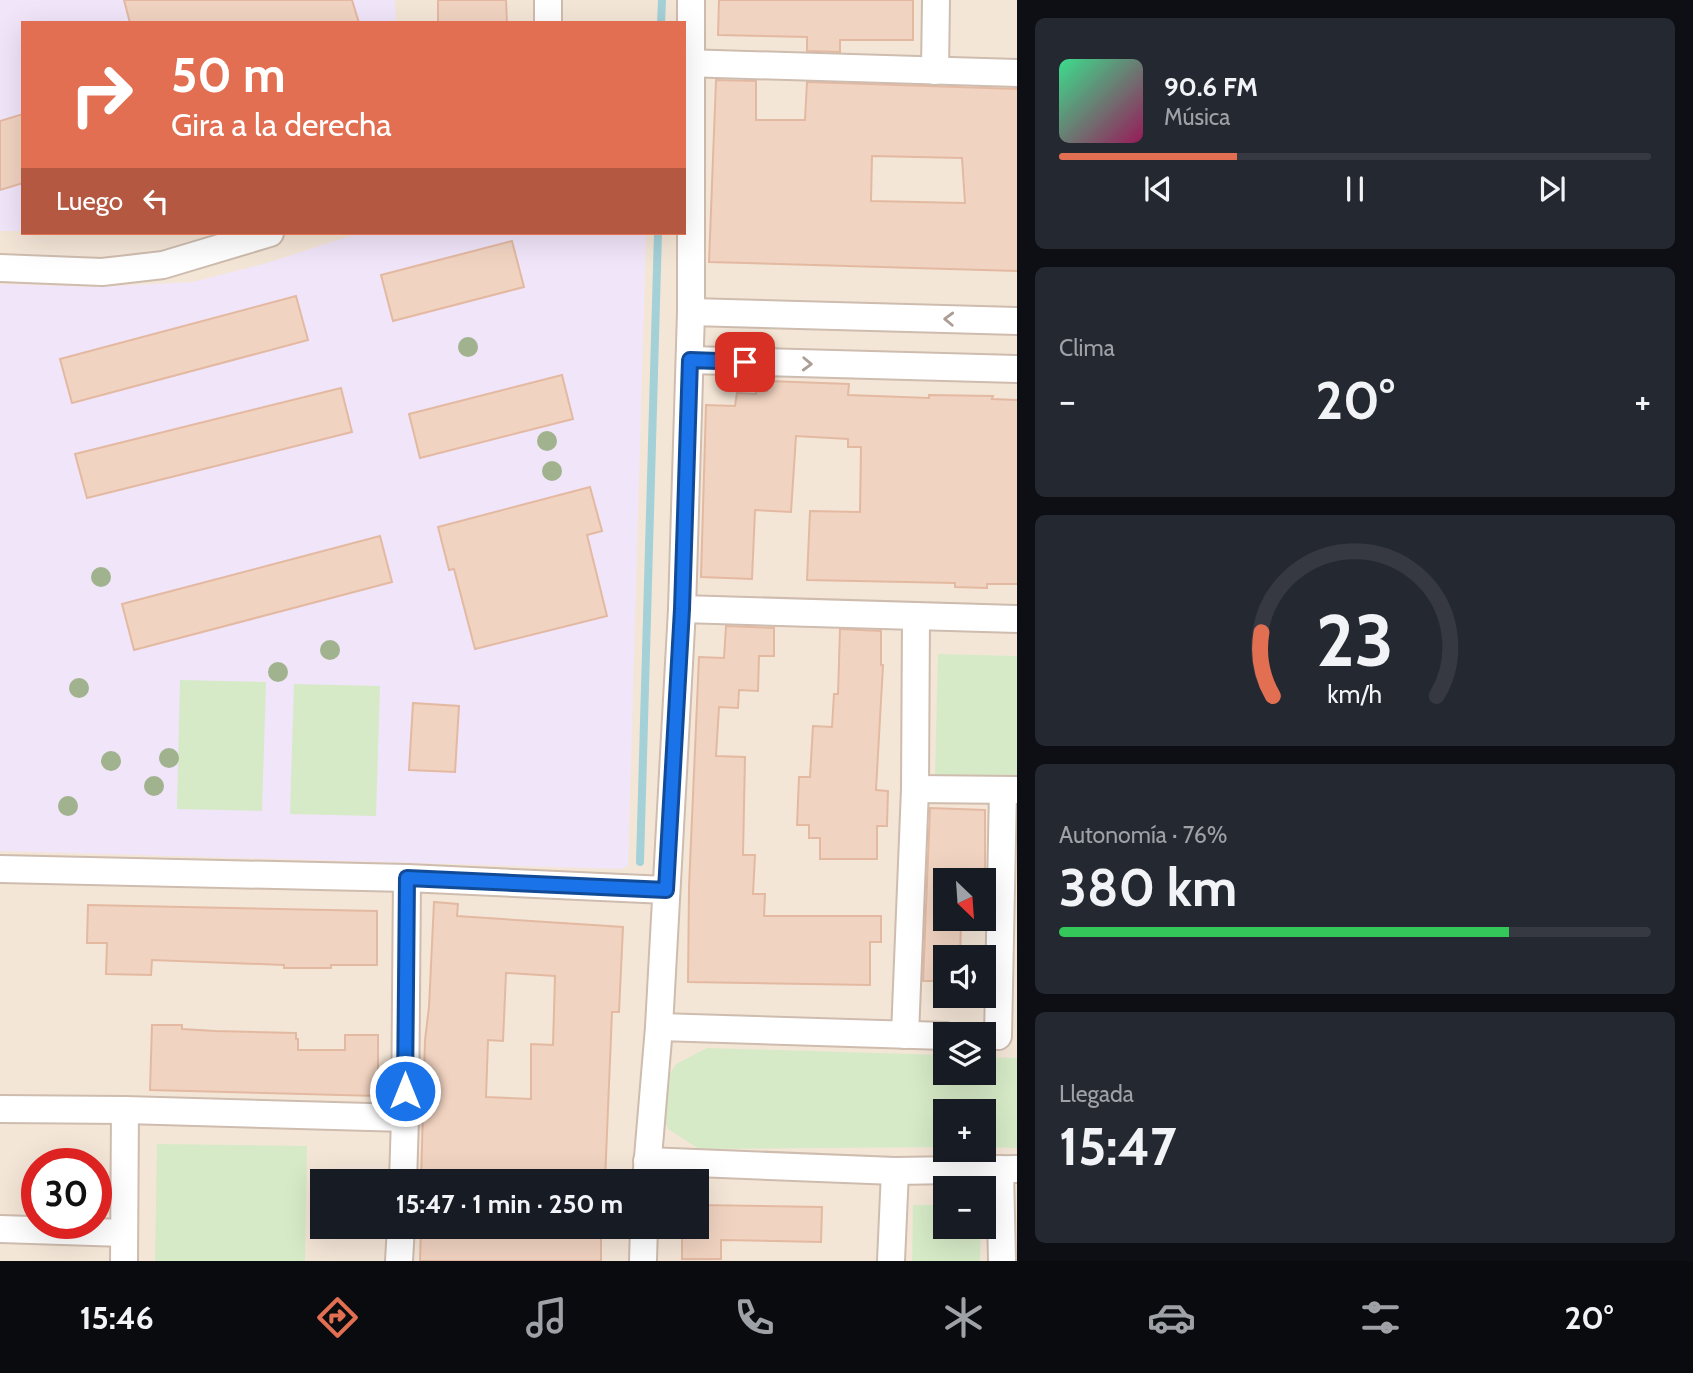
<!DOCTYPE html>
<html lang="es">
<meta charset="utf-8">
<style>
:root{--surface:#171b24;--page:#242831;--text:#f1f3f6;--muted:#9ea1a6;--line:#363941;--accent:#e26f52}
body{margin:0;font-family:Cabin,sans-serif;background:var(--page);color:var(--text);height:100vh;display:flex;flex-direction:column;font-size:26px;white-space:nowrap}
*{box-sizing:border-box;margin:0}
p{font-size:23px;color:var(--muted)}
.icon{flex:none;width:38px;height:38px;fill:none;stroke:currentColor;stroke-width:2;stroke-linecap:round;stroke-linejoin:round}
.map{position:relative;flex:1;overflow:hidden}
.drawer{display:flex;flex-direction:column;gap:18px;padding:18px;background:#0d0f14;width:676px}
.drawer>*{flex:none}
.guide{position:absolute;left:21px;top:21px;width:665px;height:214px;border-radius:0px;box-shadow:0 7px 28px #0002;background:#e26f52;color:#fff;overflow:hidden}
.needle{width:46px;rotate:155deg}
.buttons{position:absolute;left:933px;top:868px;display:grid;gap:14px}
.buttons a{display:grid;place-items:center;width:63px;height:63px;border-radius:0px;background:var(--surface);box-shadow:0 7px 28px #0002;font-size:35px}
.speed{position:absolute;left:21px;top:1148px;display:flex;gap:14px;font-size:35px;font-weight:700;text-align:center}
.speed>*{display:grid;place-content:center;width:91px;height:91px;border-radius:50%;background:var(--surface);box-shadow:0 7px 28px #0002;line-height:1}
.speed .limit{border:10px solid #d22;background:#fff;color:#111}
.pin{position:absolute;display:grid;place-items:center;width:60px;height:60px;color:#fff;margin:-30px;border-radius:14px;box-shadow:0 4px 10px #0006}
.me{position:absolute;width:77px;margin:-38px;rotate:0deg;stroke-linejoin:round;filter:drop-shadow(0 0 5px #0008)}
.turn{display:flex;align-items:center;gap:24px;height:147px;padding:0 35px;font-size:32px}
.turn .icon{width:91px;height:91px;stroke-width:2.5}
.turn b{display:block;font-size:49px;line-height:60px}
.then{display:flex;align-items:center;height:66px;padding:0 35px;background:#0003;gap:14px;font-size:26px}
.big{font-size:52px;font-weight:700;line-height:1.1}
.drawer .widget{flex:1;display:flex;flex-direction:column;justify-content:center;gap:10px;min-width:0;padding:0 24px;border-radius:10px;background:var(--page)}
.drawer .dial{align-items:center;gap:0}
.dial svg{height:182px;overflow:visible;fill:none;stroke:var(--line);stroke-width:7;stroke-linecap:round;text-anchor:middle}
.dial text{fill:var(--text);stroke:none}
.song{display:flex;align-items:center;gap:21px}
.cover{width:84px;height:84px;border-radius:10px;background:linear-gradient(135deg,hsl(150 70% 55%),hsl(330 70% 35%))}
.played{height:7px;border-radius:4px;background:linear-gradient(90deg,var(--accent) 30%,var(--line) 30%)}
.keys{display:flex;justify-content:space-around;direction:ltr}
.heat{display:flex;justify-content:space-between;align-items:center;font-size:38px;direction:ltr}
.charge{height:10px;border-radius:5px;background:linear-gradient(90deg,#34c759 76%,var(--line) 0)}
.trip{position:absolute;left:310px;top:1169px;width:399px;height:70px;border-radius:0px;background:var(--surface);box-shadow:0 7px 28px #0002;font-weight:700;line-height:70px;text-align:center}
.dock{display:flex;height:112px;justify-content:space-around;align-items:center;background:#090b0e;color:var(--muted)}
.dock .icon{width:49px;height:49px}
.dock .current{color:var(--accent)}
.dock b{font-size:32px;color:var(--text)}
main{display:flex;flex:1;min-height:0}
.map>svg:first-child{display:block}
</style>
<main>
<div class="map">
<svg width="1018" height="1261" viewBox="0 0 1018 1261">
<rect width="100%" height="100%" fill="#fcf4e9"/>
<path fill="#f4e6d7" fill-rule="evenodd" d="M0 0H1017V1261H0ZM23 23H684V233H23ZM945 880H984V919H945ZM945 957H984V996H945ZM945 1034H984V1073H945ZM945 1111H984V1150H945ZM37 1164H96V1223H37ZM322 1181H696V1227H322ZM945 1188H984V1227H945Z"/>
<g fill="#f1e5f9">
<polygon points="0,0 395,0 396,23 23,23 23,231 0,231"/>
<polygon points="359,233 646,233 628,866 621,869 0,851 0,284 95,287 193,282 267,263"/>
</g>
<g fill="#d6eac7">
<polygon points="938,654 1017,656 1017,777 935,775"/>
<polygon points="180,680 266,682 262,811 177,809"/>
<polygon points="294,684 380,686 376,816 290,814"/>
<polygon points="707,1048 945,1055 945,1073 984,1073 984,1057 1017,1058 1017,1148 984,1147 984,1111 945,1111 945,1147 699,1149 668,1129 661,1109 663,1085 676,1064"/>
<polygon points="157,1144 307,1146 305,1261 155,1261"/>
<polygon points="913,1205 945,1205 945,1227 981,1227 980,1261 912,1261"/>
</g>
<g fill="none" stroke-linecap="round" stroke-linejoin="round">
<g stroke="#a4d0d7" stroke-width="8">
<polyline points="661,23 662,0"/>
<polyline points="640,862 658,233"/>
</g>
</g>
<g fill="#f1d3c1" stroke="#e3b9a2" stroke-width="2" fill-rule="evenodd">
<polygon points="124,0 352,0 359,23 130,23"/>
<polygon points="438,0 506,0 507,23 438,23"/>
<polygon points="719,0 913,0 913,40 840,40 840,52 807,51 807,37 718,35"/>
<path d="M716 80 756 81V120H805L807 82 1018 89V271L709 262ZM872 156 962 158 965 203 871 201Z"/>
<polygon points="23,114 23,183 0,190 0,121"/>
<polygon points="512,241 524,287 393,321 381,275"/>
<polygon points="296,296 308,340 72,403 60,359"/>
<polygon points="562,375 573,419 420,458 409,414"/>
<polygon points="768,381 849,384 848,395 929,398 929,395 993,396 992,399 1018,400 1018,584 987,584 987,588 955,587 955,583 807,580 810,511 860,512 861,447 848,447 848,439 796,436 791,512 755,510 752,579 701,577 706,405 735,406 737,393 756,394 756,391 767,391"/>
<polygon points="341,388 352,432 87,498 75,454"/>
<polygon points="590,487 602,531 587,535 607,616 475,649 454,569 449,570 438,527"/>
<polygon points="380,536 392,582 134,650 122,604"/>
<polygon points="726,626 774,628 774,656 759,656 758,691 739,690 738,708 719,707 716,756 745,757 743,855 755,855 753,894 765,894 764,916 881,916 881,942 870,942 870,985 688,982 689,887 699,657 724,658"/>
<polygon points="840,629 881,631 881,665 883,665 876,790 888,791 887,826 877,826 877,859 820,859 820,838 809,838 809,825 797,825 799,777 810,777 813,726 832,727 834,694 838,694"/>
<polygon points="413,703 459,706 455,772 409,770"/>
<path d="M930 808 985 810V923L961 922 960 957H945V981H923ZM945 880H984V919H945Z"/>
<path d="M434 902 458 904 457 916 623 927 619 1012H612L605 1181H551V1179L497 1173 496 1181H421L425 1040 429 1007ZM506 973 555 976 553 1045 531 1044V1099L486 1097 488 1040 503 1041Z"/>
<polygon points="88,905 377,911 377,965 331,965 331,968 284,968 284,965 152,960 151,975 106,974 107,943 87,943"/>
<polygon points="152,1025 182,1025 182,1029 215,1031 296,1033 296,1039 298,1039 298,1050 345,1050 345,1035 378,1035 378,1096 150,1090"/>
<polygon points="696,1205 822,1207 821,1242 721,1240 721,1259 682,1259 682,1227 696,1227"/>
<polygon points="421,1227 509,1227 509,1235 569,1236 569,1227 601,1227 601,1261 420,1261"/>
</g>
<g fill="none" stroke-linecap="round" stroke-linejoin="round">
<defs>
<g id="minor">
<polyline points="548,0 548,23"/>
<polyline points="684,63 1018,73"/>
<polyline points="935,71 936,0"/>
<polyline points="0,268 102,272 163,265 270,233"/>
<polyline points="691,312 1018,321"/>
<polyline points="690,360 1018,369"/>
<polyline points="682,609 1018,619"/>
<polyline points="915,789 1018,790"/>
<polyline points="0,869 407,878 666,890"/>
<polyline points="659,1027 945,1036"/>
<polyline points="905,1035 915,789 916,616"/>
<polyline points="998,1036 1003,790"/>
<polyline points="0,1109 125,1110 405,1118"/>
<polyline points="647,1161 895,1171 1018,1169"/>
<polyline points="1000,1169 1002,1261"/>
<polyline points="403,1181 405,1118 407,878"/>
<polyline points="646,1181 659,1027 682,609 691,312 691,0"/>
<polyline points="0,1229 124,1233"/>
<polyline points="124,1261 125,1110"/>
<polyline points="399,1261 401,1227"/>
<polyline points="643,1261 644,1227"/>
<polyline points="891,1261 895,1171"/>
</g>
</defs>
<use href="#minor" stroke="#cebcaf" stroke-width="30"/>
<use href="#minor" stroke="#fff" stroke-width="26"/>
</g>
<g fill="#a1b28e">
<circle cx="468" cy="347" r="10"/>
<circle cx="547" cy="441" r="10"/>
<circle cx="552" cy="471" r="10"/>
<circle cx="101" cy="577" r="10"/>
<circle cx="330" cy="650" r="10"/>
<circle cx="278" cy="672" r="10"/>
<circle cx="79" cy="688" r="10"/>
<circle cx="169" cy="758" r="10"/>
<circle cx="111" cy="761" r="10"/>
<circle cx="154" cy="786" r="10"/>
<circle cx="68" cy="806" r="10"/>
</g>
<defs><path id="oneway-chevron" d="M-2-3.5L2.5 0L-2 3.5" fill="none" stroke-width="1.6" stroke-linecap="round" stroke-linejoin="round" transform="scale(1.75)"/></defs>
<g stroke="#ad9d94">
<use href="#oneway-chevron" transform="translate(949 319) rotate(-178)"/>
<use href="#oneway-chevron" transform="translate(807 364) rotate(2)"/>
</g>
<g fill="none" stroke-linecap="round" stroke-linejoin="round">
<defs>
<polyline id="route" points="405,1091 407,878 666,890 682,609 690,360 745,362"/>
</defs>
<use href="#route" stroke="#114b97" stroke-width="18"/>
<use href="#route" stroke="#1a73e8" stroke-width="12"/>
</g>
</svg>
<div class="buttons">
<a><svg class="needle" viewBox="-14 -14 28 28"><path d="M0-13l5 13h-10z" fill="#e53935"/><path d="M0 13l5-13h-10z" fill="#9ea1a6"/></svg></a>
<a><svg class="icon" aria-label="sound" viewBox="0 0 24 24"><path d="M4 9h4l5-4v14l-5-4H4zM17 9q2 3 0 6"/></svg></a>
<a><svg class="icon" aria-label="layers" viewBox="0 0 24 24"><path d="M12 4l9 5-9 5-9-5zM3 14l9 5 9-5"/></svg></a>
<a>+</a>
<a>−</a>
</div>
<div class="speed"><div class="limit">30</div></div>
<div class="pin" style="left:745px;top:362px;background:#d93025"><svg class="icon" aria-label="arrive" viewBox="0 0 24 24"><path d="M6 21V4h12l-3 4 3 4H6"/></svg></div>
<svg class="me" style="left:405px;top:1091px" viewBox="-20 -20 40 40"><circle r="17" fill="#1a73e8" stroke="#fff" stroke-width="3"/><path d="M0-11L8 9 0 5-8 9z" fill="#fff"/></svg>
<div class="trip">15:47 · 1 min · 250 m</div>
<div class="guide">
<div class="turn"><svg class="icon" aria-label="right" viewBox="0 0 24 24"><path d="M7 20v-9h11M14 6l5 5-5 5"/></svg><div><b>50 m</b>Gira a la derecha</div></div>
<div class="then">Luego<svg class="icon" aria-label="left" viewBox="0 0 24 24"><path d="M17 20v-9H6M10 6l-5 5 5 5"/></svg></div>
</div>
</div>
<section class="drawer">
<div class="widget">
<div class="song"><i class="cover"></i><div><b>90.6 FM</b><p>Música</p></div></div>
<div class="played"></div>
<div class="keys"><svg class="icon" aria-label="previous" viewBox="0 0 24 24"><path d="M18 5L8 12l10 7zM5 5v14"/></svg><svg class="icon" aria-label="pause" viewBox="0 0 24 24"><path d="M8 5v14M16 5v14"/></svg><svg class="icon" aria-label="next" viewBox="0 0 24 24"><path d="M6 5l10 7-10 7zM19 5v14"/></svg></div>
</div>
<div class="widget"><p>Clima</p>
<div class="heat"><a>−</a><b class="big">20°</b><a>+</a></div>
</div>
<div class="widget dial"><svg viewBox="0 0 100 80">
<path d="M14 69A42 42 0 1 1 86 69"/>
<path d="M14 69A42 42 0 0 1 9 41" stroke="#e26f52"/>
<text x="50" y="56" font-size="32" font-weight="700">23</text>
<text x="50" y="72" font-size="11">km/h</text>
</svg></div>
<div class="widget"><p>Autonomía · 76%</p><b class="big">380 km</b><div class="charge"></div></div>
<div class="widget"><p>Llegada</p><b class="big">15:47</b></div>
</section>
</main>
<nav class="dock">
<b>15:46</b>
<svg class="icon current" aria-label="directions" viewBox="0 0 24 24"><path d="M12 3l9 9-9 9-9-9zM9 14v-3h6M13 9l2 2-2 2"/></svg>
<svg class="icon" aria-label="music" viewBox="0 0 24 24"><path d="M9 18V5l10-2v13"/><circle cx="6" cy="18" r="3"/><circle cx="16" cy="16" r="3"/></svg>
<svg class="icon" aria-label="phone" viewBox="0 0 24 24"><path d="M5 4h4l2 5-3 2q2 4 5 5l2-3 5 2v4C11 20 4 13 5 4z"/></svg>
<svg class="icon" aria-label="climate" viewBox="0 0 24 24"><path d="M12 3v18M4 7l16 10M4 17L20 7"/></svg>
<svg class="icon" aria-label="car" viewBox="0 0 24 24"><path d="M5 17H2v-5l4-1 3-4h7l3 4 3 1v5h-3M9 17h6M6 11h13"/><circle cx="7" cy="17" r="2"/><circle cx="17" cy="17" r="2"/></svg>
<svg class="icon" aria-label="filters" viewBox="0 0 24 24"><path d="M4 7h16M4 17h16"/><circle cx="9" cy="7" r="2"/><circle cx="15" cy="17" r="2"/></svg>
<b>20°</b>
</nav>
